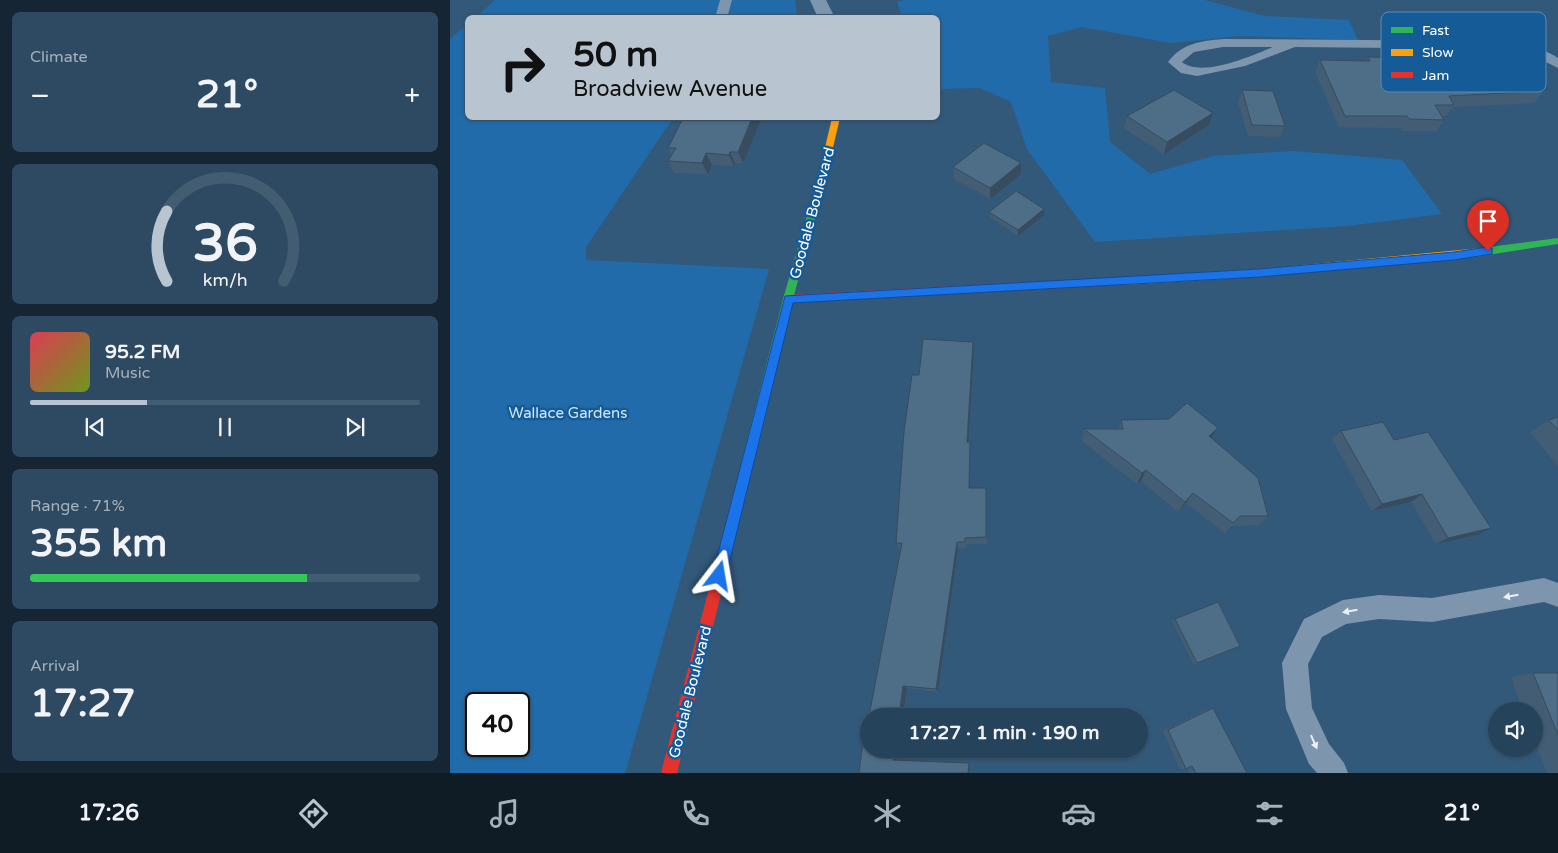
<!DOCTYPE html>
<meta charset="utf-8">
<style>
:root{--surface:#26435c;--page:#2e4a62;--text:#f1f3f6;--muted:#a4b0bb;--line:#425c72;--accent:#b8c5d0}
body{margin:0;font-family:"Varela Round",sans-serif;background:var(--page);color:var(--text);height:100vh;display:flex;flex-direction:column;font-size:19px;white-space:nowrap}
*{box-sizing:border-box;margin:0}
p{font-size:16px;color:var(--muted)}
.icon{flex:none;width:28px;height:28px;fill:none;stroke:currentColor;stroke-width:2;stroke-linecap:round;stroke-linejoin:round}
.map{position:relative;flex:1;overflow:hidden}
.side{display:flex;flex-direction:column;gap:12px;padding:12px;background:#152533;width:450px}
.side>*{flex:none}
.hud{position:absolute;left:15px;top:15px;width:475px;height:105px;border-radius:8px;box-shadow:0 1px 4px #0004,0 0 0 1px var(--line);background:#b8c5d0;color:#111;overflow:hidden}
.fabs{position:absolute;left:1038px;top:702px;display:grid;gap:10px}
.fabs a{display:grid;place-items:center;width:55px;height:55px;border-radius:50%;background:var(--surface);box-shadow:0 1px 4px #0004,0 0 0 1px var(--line);font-size:25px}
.speed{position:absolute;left:15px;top:692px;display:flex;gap:10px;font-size:25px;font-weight:700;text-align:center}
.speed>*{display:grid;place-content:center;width:65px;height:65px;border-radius:50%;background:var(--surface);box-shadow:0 1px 4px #0004,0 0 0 1px var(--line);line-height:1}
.speed .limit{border:2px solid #111;border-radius:8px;background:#fff;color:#111}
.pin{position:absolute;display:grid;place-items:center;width:42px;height:42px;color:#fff;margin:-51px -21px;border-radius:50% 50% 50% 0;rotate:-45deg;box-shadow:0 0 5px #0007}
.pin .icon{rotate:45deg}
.me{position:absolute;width:55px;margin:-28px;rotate:14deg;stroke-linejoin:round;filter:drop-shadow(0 0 4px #0008)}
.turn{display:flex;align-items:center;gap:18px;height:105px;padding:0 25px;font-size:22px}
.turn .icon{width:65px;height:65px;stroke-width:2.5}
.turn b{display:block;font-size:35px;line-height:42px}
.big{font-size:38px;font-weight:700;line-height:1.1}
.side .tile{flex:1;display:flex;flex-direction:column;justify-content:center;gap:8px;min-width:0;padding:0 18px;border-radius:8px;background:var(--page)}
.side .dial{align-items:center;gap:0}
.dial svg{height:130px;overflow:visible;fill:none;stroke:var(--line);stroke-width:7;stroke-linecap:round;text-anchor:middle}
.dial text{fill:var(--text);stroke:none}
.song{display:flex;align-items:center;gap:15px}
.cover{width:60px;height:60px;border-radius:8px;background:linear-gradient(135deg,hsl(350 70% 55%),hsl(80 70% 35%))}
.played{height:5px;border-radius:2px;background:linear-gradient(90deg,var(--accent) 30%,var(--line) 30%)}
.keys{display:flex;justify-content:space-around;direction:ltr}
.heat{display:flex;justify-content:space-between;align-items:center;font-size:28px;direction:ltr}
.charge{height:8px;border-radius:4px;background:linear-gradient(90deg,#34c759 71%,var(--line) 0)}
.trip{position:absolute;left:410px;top:708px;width:288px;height:50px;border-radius:25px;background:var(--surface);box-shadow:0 1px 4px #0004,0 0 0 1px var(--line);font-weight:700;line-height:50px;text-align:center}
.tab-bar{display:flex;height:80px;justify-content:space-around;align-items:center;background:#0f1b25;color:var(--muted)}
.tab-bar .icon{width:35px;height:35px}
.tab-bar .selected{color:var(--accent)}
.tab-bar b{font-size:22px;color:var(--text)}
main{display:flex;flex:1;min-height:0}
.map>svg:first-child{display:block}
</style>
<main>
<section class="side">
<div class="tile"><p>Climate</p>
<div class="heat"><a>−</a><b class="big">21°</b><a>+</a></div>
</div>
<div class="tile dial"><svg viewBox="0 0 100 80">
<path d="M14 69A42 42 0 1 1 86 69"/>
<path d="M14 69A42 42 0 0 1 14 26" stroke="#b8c5d0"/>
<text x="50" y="56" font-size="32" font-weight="700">36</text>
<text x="50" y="72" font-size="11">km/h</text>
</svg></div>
<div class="tile">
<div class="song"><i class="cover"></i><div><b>95.2 FM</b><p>Music</p></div></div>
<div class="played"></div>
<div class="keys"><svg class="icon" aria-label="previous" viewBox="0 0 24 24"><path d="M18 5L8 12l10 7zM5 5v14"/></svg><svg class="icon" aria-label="pause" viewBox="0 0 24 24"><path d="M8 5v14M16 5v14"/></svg><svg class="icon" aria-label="next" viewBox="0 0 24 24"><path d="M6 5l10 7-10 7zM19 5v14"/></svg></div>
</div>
<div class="tile"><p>Range · 71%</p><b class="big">355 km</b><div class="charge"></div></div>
<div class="tile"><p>Arrival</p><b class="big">17:27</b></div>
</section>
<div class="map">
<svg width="1108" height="773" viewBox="0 0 1108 773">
<rect width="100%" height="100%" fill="#33597a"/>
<g fill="#216baa" fill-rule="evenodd">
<polygon points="45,0 345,0 347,17 25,18"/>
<polygon points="454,0 755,0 814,16 899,20 908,40 790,36 721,43 632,27 598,36 601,82 655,88 660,142 700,174 763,156 844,151 952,160 992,214 897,226 645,242 577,149 561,102 530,88 488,89 488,18 452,17 447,2"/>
<path d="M17 24 18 118H223L136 247V260L319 269 175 773H0V39ZM26 704H69V746H26Z"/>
</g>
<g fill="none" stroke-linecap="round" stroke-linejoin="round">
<g fill="#7d95ad" fill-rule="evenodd">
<polygon points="270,0 282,0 277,18 265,18"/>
<path d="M773 39 1046 41C1067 44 1090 46 1108 58V68L1082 55 1046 49 845 47 795 66 747 76 731 73 718 62C732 43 751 41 773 39ZM773 47H823C801 56 751 78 732 62L744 52Z"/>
<polygon points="1094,578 1108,583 1108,607 1094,602 982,622 929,619 896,624 872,637 858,664 862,708 879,744 894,763 898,773 867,773 859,764 836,709 832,663 854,619 893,600 929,595 982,598"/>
</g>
<polygon fill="#7d95ad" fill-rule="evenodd" points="360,0 376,0 385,18 368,18"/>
<g fill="#30b455" fill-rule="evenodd">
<polygon points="371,178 375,181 343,299 296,492 294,496 290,498 286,496 284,492 333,299 367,181"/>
<polygon points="1108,238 1108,244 1031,256 1026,252 1031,248"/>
</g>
<g fill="#ff9f0a" fill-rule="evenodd">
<polygon points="382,118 390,118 375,181 371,184 367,181"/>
<polygon points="1031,248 1036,252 1031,256 809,277 672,285 667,281 672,277 809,269"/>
</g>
<g fill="#e5322d" fill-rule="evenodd">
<polygon points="672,277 677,281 672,285 338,303 333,299 338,295"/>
<polygon points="290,486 294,488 296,492 227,773 211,773 284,492 286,488"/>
</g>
</g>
<g fill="#435e74">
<polygon points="918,57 958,60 1094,91 1084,103 1003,107 996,116 992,116 994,120 986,131 952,131 950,128 889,127 865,72 870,60 916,61"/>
<polygon points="792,90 835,126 830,137 798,136 788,102"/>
<polygon points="763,113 759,125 714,154 674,128 677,116"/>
<polygon points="312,118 293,163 285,163 284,166 262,165 258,174 224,173 218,161 222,155 218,148"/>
<polygon points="503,167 571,174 540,199 504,179"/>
<polygon points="594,209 594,215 568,236 540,217 539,212"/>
<polygon points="524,352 519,442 520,450 520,488 536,488 537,544 516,544 516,548 508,548 488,692 457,688 453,716 419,716 450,550 449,550 446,543 469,375"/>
<polygon points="1108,417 1108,466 1080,432 1099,420"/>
<polygon points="671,420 761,438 818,516 808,525 781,526 775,533 736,503 728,512 691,481 687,484 632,441 634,429 668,429"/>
<polygon points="891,431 944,440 1027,535 986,544 961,502 922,511 882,439"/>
<polygon points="725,619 790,646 744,665 722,621"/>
<polygon points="1083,673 1108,673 1108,773 1097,773 1084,739 1084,711 1073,711 1061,677"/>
<polygon points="763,708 797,773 739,773 737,769 730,769 713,731 756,710"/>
</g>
<g fill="#374c5e">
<polygon points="763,113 759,125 714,154 717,142"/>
<polygon points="302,118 312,118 293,163 288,152"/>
<polygon points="280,152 285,163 284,166 279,155"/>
<polygon points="256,153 262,165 258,174 252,163"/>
<polygon points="571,163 571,174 540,199 540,188"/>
<polygon points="594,209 594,215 568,236 568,230"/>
<polygon points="523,342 524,352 518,450 517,442"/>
<polygon points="768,428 760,440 759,436"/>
<polygon points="520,442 520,496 519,488"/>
<polygon points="696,470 691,481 687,484 692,473"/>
<polygon points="743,493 736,503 728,512 735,502"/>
<polygon points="972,494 961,502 922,511 932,504"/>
<polygon points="1041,528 1027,535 986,544 998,538"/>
<polygon points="507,542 508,548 488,692 486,689"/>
<polygon points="453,686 457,688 453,716 449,716"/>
<polygon points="445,749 448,749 447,760 443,760"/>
<polygon points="519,763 520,763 519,773 518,773"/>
</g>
<g fill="#4e6d87" stroke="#374c5e">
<polygon points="143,16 144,18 134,18"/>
<polygon points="1061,56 1094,91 999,96 1004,105 985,105 994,120 959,119 957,116 895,116 870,60 920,61 918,57 957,58 958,60"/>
<polygon points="724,90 763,113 717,142 677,116"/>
<polygon points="792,90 823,91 835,126 802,125"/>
<polygon points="233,118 302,118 288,152 280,152 279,155 256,153 252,163 218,161 226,148 218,148"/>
<polygon points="534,143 571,163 540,188 503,167"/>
<polygon points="566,191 594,209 568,230 539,212"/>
<polygon points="473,339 523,342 517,442 520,442 519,488 536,488 536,537 515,538 515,542 507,542 486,689 453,686 449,716 419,716 452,543 446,543 454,431 462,375 469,375"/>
<polygon points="737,403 768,428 759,436 808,478 818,516 790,516 783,523 743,493 735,502 696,470 692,473 634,429 673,429 671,420 719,419"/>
<polygon points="1108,417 1108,430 1099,420"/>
<polygon points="933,422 944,440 978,432 1041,528 998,538 972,494 932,504 891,431"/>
<polygon points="768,602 790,646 747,663 725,619"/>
<polygon points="1083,673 1108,673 1108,735"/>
<polygon points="763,708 797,773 746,773 742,766 736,769 718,730"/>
<polygon points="419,718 419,749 445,749 443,760 519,763 518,773 409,773 414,733 416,733"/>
</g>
<defs><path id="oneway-solid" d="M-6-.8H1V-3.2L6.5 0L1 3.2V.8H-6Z" transform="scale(1.25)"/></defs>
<g fill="#eceff3">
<use href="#oneway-solid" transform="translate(1061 596) rotate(170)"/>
<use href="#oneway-solid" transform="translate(900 611) rotate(170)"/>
<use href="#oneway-solid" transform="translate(864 742) rotate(66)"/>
</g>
<polygon fill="#1a73e8" stroke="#114b97" points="1038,247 1042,248 1042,254 1004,260 809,277 343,303 276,576 274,581 269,583 264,581 262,576 335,296 809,269 1004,252"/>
<g text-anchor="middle" stroke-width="5" stroke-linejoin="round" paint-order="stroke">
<g font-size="15" fill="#fff" stroke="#155b98">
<text transform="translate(362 213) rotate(-75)" y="5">Goodale Boulevard</text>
<text transform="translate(240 692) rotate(-76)" y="5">Goodale Boulevard</text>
</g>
<g font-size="15" fill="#cfe8fc" stroke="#155b98">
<text x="118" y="418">Wallace Gardens</text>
</g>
</g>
<rect x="931" y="12" width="165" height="80" rx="8" fill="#155b98" stroke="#5b8cb7" stroke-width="1"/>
<rect x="941" y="27" width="22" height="6" fill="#30b455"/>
<rect x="941" y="49" width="22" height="7" fill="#ff9f0a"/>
<rect x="941" y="72" width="22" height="6" fill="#e5322d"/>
<g font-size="14" fill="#fff">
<text x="972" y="35">Fast</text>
<text x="972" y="57">Slow</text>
<text x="972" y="80">Jam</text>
</g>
</svg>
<div class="fabs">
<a><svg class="icon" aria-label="sound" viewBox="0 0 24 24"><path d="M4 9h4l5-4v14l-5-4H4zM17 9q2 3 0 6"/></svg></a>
</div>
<div class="speed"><div class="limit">40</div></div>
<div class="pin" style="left:1038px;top:251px;background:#d93025"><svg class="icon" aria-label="arrive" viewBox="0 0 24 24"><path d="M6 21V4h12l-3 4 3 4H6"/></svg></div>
<svg class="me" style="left:269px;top:576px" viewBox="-20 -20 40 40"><path d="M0-17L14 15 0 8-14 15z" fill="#1a73e8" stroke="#fff" stroke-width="4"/></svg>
<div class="trip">17:27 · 1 min · 190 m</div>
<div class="hud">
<div class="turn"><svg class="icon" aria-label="right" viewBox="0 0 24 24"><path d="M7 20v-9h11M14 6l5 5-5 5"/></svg><div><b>50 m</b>Broadview Avenue</div></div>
</div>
</div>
</main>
<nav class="tab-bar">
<b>17:26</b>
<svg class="icon selected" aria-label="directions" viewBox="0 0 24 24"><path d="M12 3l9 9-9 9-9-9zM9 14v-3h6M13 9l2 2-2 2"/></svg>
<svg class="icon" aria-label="music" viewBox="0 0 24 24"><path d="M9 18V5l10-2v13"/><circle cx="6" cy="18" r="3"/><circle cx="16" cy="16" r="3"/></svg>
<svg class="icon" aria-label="phone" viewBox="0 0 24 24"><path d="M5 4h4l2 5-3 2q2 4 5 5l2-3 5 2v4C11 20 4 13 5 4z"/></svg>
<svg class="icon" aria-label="climate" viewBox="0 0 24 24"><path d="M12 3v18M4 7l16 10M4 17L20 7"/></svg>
<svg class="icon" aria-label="car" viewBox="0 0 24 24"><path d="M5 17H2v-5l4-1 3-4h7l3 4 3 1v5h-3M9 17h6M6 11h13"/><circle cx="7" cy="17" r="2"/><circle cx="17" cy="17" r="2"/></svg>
<svg class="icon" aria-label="filters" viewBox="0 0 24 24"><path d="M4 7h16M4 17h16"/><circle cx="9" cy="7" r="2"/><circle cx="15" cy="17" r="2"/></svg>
<b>21°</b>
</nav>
